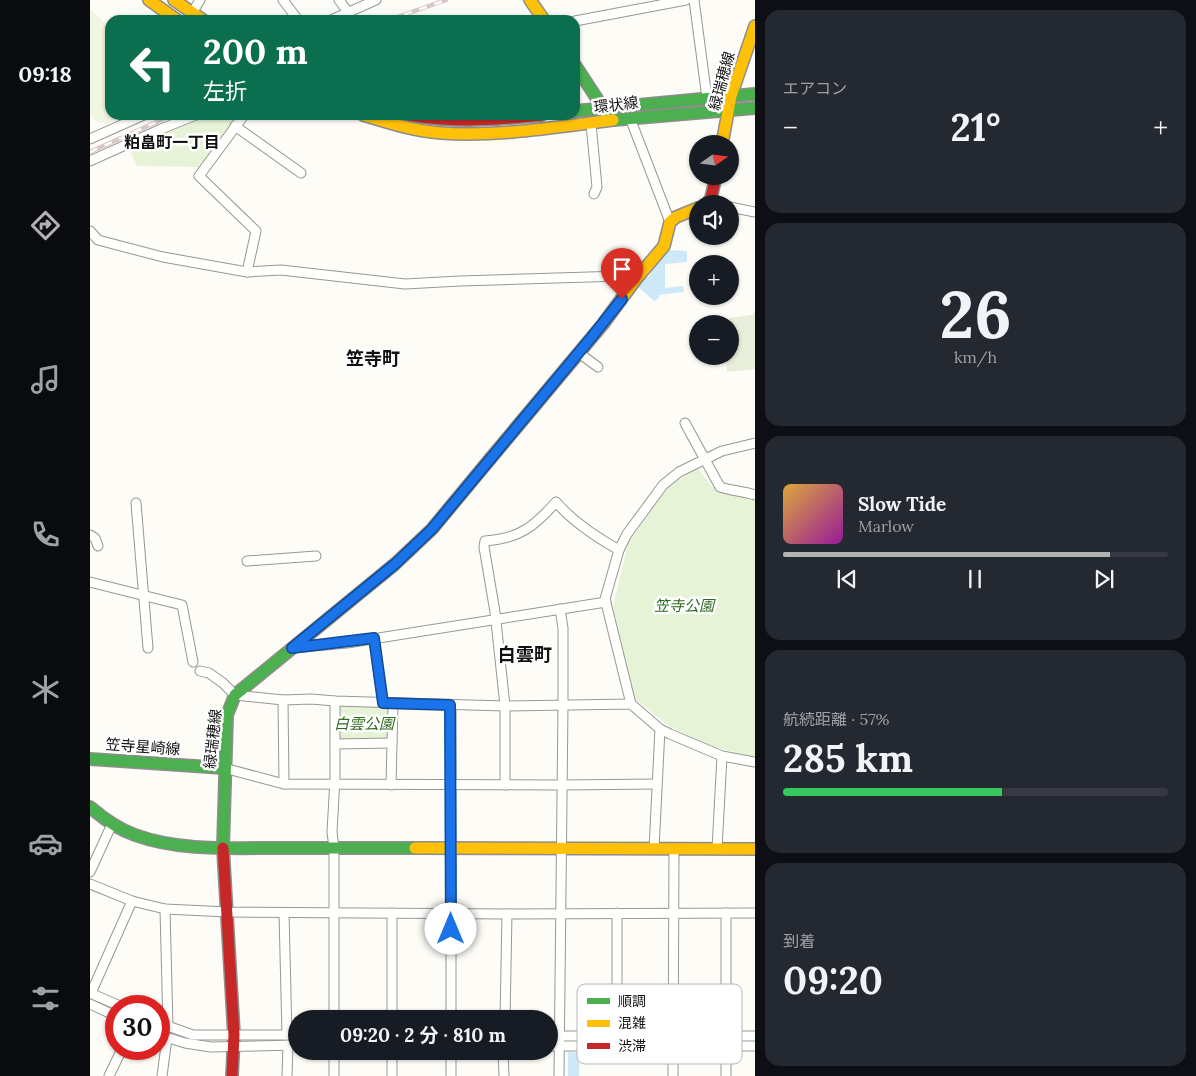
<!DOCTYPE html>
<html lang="ja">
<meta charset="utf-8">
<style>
:root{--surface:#171b24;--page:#242831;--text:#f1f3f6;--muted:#9ea1a6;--line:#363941;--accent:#b2b2b3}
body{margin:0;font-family:Lora,"Noto Sans JP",serif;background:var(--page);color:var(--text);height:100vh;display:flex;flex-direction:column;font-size:19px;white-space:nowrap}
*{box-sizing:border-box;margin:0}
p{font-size:16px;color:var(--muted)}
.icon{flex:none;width:28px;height:28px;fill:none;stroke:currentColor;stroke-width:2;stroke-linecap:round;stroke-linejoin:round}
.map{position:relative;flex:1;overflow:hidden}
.details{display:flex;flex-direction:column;gap:10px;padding:10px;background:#0d0f14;width:441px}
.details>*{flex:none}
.banner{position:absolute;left:15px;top:15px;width:475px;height:105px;border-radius:15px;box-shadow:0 1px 4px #0004;background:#0b6e4f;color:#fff;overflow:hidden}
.needle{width:32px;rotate:76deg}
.controls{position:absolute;left:599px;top:135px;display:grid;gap:10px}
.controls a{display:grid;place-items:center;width:50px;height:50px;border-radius:50%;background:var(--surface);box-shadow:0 1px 4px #0004;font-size:25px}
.speed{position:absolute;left:15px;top:995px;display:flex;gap:10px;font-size:25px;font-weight:700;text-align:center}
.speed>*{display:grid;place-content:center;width:65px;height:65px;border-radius:50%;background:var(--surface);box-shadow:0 1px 4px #0004;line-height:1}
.speed .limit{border:8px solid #d22;background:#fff;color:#111}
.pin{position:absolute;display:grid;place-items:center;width:42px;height:42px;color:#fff;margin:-51px -21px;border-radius:50% 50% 50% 0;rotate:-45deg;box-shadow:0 0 5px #0007}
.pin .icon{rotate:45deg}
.me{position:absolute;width:55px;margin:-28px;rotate:0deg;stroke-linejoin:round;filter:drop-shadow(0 0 4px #0008)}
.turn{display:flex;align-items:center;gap:18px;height:105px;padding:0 15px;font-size:22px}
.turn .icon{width:65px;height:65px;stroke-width:2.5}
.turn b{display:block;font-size:35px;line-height:42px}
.big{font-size:38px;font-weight:700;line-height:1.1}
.details .tile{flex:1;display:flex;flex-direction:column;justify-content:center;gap:8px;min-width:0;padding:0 18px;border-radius:15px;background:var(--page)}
.details .dial{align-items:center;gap:0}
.dial b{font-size:65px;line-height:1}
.song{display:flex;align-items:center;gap:15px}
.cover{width:60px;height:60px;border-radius:8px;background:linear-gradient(135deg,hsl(40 70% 55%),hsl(300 70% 35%))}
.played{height:5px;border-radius:2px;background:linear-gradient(90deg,var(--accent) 85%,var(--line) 85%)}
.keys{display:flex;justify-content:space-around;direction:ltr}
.heat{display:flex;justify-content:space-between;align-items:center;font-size:28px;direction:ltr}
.charge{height:8px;border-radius:4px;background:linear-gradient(90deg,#34c759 57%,var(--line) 0)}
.trip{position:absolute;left:198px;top:1010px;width:270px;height:50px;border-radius:25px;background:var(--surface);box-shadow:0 1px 4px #0004;font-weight:700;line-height:50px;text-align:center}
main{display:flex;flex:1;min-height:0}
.tabs{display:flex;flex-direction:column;width:90px;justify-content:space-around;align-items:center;background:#090b0e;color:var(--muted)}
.tabs .icon{width:35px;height:35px}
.tabs .selected{color:var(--accent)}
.tabs b{font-size:22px;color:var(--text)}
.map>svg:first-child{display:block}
</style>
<main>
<nav class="tabs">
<b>09:18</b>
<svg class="icon selected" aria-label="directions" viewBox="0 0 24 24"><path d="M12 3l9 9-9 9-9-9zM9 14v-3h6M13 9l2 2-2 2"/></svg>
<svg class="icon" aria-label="music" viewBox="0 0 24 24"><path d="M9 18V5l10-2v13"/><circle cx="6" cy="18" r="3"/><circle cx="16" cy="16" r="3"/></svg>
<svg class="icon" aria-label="phone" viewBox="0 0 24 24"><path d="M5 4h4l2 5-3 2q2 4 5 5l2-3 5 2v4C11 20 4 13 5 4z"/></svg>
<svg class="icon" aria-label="climate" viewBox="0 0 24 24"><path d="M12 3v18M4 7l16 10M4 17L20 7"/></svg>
<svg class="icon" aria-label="car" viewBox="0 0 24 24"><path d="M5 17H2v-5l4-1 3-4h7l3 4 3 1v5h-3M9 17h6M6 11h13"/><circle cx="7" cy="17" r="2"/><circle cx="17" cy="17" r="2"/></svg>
<svg class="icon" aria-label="filters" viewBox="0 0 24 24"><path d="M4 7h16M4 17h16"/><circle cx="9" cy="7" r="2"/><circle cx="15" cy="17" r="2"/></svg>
</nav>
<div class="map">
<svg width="665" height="1076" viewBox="0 0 665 1076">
<rect width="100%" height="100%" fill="#fdfcf7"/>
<g fill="#e7f3d7">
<polygon points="116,115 150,115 111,167 47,166 38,146"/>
<polygon points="608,468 621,486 629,491 665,500 665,758 621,746 579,726 544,698 523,607 538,543 579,486"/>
<polygon points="248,706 301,707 300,742 248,741"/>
</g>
<polygon fill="#e9eedb" points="665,311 665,369 637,372 636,356 640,356 640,324 620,324 620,318 634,318 635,322 639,321 639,318 662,315"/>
<polygon fill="#f0f6e1" points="0,9 20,28 20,115 33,115 16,124 6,122 0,115"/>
<g fill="#cde8f7">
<polygon points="578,250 597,251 597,262 575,264 575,288 593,286 594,292 569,295 569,298 564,301 546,285 553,278 559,277 561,272 560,269"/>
<polygon points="478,1052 490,1053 489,1076 478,1076"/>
</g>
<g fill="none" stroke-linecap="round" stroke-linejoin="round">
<defs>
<g id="street">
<polyline points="193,0 208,20"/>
<polyline points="249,0 258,12"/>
<polyline points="604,0 617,98"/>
<polyline points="102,13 110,0"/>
<polyline points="241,20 286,0"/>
<polyline points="485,21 596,0"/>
<polyline points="154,115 109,176 166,231 157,272"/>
<polyline points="540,118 580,222"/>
<polyline points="501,124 507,187 504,194"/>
<polyline points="145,126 211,173"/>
<polyline points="0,139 54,115"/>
<polyline points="0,161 71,129 106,115"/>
<polyline points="640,207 665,212"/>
<polyline points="0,231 8,240 73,257 157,272 191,270 315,284 370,281 531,276 546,279"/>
<polyline points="489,353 508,367"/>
<path d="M595 423 630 487C642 491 653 491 665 495"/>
<polyline points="46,503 58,648"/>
<polyline points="0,535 5,538 8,546"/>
<polyline points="157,561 226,556"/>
<polyline points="0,582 92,605 103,662"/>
<polyline points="284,638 293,703"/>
<polyline points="202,648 257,643 516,602"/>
<polyline points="110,671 119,673 133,683 145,695 193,700 221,699 245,701 415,706 541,704 570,729 580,734 632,756 665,762"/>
<polyline points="193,700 194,784"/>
<polyline points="541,704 515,599 529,550 537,534 573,485 589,472 632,451 665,443"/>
<polyline points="361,705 361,1019"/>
<polyline points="245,744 302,743"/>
<polyline points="134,768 194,784 471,785 567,784"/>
<polyline points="301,785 303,703"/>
<path d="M415 785V706L405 612 394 547 395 541C429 539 445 526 466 502 483 522 506 537 529 550"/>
<polyline points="564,849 570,729"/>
<polyline points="627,849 632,756"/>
<polyline points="0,872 22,824"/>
<polyline points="0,884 42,901 75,909 138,912 417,914 665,913"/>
<polyline points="75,909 78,1027"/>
<polyline points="194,913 197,1035"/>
<polyline points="302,913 302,1019"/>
<polyline points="527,913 527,1035"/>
<polyline points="636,913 636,1036"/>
<polyline points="0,993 30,1006"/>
<polyline points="1,993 42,901"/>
<polyline points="0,1004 26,1016"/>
<polyline points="244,1019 244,848 242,832 245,779 245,701"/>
<polyline points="415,1019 417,914"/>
<polyline points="69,1023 103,1035 206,1035"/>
<polyline points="69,1035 95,1043 121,1047 206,1045"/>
<polyline points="459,1036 665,1036"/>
<polyline points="459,1046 665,1046"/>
<polyline points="636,1046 636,1076"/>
<polyline points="413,1051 414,1076"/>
<polyline points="19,1076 32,1049"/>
<polyline points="72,1076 77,1038"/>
<polyline points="197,1076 198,1045"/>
<polyline points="244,1076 244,1051"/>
<polyline points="302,1076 302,1051"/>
<polyline points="361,1076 361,1051"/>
<polyline points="469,1076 473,705 473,628 470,609"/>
<polyline points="583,1076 584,849"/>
</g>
<g id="fast">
<polyline points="485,65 517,114"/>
<polyline points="485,111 665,94"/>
<polyline points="523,120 665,108"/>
<polyline points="0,759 134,768"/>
<path d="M0 807C14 819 28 829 45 835 89 851 139 848 185 848 232 848 279 848 325 848"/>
<polyline points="133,848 137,715 145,695 305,564 342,529 400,459"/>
</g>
<g id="slow">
<polyline points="59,0 87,20"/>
<polyline points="84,0 113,20"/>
<polyline points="440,0 454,20"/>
<path d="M273 115C299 123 324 131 351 133 409 137 466 127 523 120"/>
<polyline points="632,144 641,96 665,26"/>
<polyline points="400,459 513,324 546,279 574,246 580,222 586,217 608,208"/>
<polyline points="325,848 665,849"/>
</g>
<g id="jam">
<path d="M319 115C364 123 407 120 452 115"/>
<polyline points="617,204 621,198 626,176"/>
<polyline points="133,848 144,1035 142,1076"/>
</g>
</defs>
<use href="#street" stroke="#979795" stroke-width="11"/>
<use href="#fast" stroke="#8e8d8b" stroke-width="14"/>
<use href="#slow" stroke="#8e8d8b" stroke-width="14"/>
<use href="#jam" stroke="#8e8d8b" stroke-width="14"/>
<use href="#street" stroke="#fffffe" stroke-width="9"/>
<use href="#fast" stroke="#4caf50" stroke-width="11"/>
<use href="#slow" stroke="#ffc107" stroke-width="11"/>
<use href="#jam" stroke="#c62828" stroke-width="11"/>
<defs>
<g id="rail">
<polyline points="299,20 356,0"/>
<polyline points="0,152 82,115"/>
</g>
</defs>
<use href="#rail" stroke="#d9c6c7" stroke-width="4.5"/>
<use href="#rail" stroke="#fff" stroke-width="2.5" stroke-dasharray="8" stroke-linecap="butt"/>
</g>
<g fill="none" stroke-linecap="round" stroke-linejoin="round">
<defs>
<polyline id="route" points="361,929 360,705 293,703 284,638 202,648 305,564 342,529 501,338 532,299"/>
</defs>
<use href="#route" stroke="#114b97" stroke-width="12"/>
<use href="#route" stroke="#1a73e8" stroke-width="9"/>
</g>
<g text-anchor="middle" stroke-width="5" stroke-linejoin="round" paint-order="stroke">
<g font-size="15" fill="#111" stroke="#fff">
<text transform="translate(632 81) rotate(-75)" y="5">緑瑞穂線</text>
<text transform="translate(526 105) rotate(-7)" y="5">環状線</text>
<text transform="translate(123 739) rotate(-84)" y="5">緑瑞穂線</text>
<text transform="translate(53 747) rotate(4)" y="5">笠寺星崎線</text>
</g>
<g font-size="15" font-style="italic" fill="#2f6b1f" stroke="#fff">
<text x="594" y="611">笠寺公園</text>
<text x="274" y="729">白雲公園</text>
</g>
<g font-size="16" font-weight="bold" fill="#111" stroke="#fff">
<text x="82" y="148">粕畠町一丁目</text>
</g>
<g font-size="18" font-weight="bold" fill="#111" stroke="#fff">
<text x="283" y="365">笠寺町</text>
<text x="435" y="661">白雲町</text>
</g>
</g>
<rect x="487" y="984" width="165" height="80" rx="8" fill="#fff" stroke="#b8b8b8" stroke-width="1"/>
<rect x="497" y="998" width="23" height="6" fill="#4caf50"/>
<rect x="497" y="1020" width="23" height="7" fill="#ffc107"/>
<rect x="497" y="1043" width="23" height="6" fill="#c62828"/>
<g font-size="14" fill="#111">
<text x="528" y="1006">順調</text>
<text x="528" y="1028">混雑</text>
<text x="528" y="1051">渋滞</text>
</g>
</svg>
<div class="controls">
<a><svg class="needle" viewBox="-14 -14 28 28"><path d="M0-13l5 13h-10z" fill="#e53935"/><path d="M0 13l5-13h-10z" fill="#9ea1a6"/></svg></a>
<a><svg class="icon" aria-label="sound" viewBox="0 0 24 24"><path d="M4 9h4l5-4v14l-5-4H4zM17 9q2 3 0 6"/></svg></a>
<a>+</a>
<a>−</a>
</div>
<div class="speed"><div class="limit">30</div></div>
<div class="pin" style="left:532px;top:299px;background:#d93025"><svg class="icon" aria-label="arrive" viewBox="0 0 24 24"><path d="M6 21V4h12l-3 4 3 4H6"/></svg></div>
<svg class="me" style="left:361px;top:929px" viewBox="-20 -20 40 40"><circle r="19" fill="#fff"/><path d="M0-13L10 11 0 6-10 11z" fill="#1a73e8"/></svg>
<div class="trip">09:20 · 2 分 · 810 m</div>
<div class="banner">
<div class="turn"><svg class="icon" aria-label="left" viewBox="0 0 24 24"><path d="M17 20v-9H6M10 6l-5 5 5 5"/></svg><div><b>200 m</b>左折</div></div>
</div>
</div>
<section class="details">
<div class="tile"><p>エアコン</p>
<div class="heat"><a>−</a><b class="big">21°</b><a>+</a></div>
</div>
<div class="tile dial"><b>26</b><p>km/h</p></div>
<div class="tile">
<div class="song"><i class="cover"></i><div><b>Slow Tide</b><p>Marlow</p></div></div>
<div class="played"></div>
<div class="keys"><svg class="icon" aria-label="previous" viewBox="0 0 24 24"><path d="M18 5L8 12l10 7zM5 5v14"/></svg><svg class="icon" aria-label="pause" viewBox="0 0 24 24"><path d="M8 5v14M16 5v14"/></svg><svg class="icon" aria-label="next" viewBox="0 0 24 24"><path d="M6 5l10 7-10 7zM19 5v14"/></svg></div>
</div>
<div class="tile"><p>航続距離 · 57%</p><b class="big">285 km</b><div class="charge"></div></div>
<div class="tile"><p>到着</p><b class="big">09:20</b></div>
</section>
</main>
